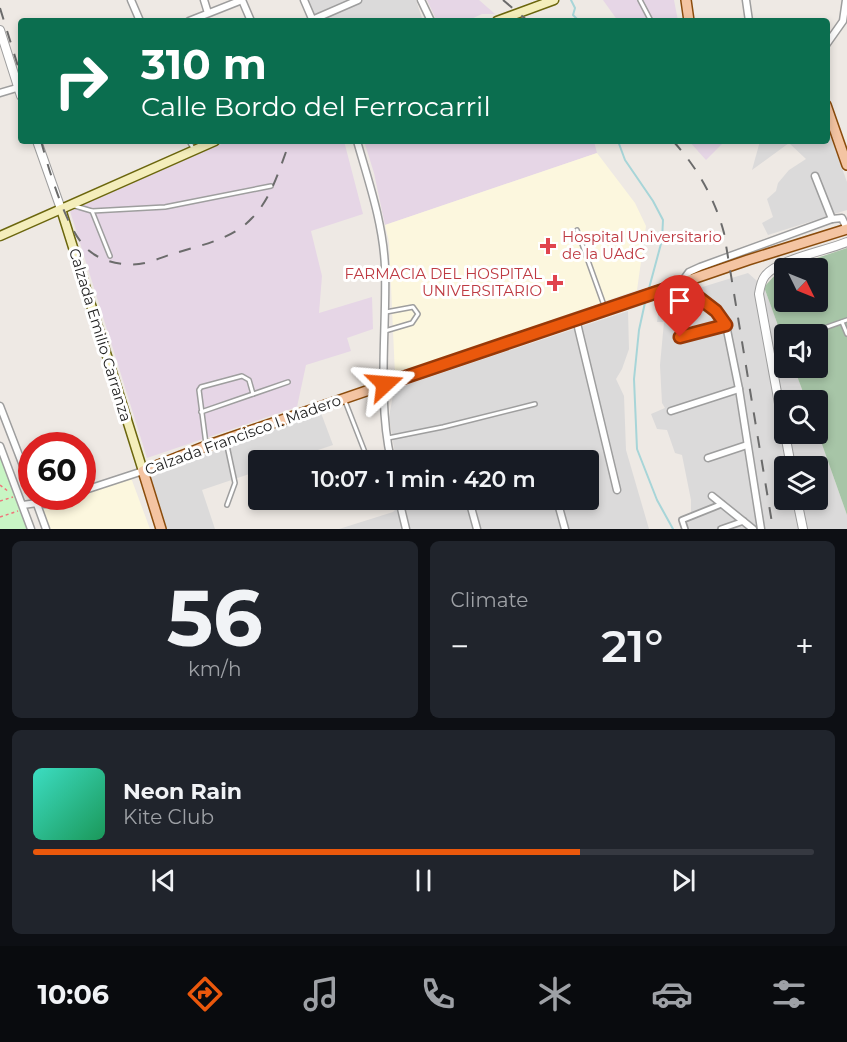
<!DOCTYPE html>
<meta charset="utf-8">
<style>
:root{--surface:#171b24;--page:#20242c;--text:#f1f3f6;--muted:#9ea1a6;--line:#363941;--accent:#ea580c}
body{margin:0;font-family:Montserrat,sans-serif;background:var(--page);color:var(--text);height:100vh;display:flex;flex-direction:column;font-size:22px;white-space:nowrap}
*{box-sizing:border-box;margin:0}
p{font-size:20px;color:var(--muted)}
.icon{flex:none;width:33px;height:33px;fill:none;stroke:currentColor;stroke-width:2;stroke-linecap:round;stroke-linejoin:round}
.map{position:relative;height:529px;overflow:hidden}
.details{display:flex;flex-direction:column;gap:12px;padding:12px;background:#0d0f14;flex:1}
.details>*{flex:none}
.hud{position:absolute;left:18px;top:18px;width:812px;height:126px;border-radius:6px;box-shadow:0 3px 9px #0003;background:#0b6e4f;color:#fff;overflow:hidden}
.needle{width:39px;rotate:133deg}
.fabs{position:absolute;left:774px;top:258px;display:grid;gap:12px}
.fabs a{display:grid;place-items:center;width:54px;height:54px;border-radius:6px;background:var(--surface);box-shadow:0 3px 9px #0003;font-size:30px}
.speed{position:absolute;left:18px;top:432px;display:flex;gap:12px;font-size:30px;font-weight:700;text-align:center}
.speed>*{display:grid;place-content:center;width:78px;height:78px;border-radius:50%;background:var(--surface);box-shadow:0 3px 9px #0003;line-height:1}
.speed .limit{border:9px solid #d22;background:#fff;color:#111}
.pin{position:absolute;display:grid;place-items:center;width:51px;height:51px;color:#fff;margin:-62px -26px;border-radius:50% 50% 50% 0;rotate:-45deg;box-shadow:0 0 6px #0007}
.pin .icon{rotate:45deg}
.me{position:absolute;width:66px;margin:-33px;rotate:71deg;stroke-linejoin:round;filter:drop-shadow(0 0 4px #0008)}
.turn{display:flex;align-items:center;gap:21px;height:126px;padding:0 24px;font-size:27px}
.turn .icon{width:78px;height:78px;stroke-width:2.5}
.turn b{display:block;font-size:42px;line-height:51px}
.big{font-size:45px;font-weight:600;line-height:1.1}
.details .card{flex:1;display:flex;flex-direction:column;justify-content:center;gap:9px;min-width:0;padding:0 21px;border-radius:9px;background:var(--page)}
.details .dial{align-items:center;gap:0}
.dial b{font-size:78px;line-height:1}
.song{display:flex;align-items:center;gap:18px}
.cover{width:72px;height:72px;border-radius:9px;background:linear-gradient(135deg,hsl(170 70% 55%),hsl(150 70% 35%))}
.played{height:6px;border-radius:3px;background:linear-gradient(90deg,var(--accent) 70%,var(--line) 70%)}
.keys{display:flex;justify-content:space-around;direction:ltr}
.heat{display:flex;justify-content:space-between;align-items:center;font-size:33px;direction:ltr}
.details .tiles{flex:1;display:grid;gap:12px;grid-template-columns:1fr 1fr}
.card:last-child{grid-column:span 2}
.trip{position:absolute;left:248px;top:450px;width:351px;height:60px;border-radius:6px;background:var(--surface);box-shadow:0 3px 9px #0003;font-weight:600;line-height:60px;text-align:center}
.dock{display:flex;height:96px;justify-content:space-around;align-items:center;background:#090b0e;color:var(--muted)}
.dock .icon{width:42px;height:42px}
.dock .active{color:var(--accent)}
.dock b{font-size:27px;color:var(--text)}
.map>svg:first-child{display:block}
</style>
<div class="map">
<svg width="847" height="529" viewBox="0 0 847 529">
<rect width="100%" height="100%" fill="#eee9e4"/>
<g fill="#dbdada" fill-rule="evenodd">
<polygon points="307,0 416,0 423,21 317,21"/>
<polygon points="827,127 847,182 847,210 768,235 762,223 773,217 767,199 776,191 778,183 789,170 806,159 789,143 752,170 760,141 826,141"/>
<path d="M748 273 764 287 784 342V368H794L806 400H784V434L818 433 847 515V529H687L684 521 691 514V500L682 455 675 453 667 430 657 429 651 414 665 408 662 403 660 365 664 322H657L660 300ZM784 466H818V500H784Z"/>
<polygon points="628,311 629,349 622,369 616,379 624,396 626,450 649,529 339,529 393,512 402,503 402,500 588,500 588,460 396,460 389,417 394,389"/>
<polygon points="321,413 333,445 288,460 258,460 258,471 202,490 215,529 166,529 151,477 200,456"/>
</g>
<g fill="#e6d6e6">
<polygon points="427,0 479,0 495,14 482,14 467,21 437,21"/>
<polygon points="603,0 674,0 678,21 618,21"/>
<polygon points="228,141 344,141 363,214 311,231 322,276 319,313 372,297 373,329 347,338 351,351 306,365 297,407 147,458 70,211"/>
<polygon points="364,141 594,141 597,153 385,225 374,173"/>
<polygon points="689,141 725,141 706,160"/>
</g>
<g fill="#fcf7de">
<polygon points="597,153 635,203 646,226 637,290 395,375 389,242 385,225"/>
<polygon points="130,475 150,529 49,529 42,509 75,497 82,496 83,494"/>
</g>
<polygon fill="#a7c5a7" points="847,248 847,515 818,433 818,400 806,400 794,368 818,368 818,334 784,334 784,342 764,287 779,271 784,269 784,302 818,302 818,268 787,268"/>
<polygon fill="#c8f5c4" points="0,449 29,529 0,529"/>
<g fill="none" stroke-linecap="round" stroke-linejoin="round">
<g stroke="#a7d5d8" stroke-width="2">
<polyline points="571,0 575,8 573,15 579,21"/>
<polyline points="618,141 625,160 653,201 663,220 662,240 648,292"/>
<polyline points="646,298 639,330 634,379 637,449 657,500 673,529"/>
</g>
<defs>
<g id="service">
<polyline points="640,0 651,21"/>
<polyline points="189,141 194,150"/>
<polyline points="75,206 92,211 165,207 271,186"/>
<polyline points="92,211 110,256"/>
<polyline points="577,230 605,308"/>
<polyline points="842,322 847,334"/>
<polyline points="385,331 412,323 418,314 413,307 386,312"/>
<polyline points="810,333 847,320"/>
<polyline points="345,401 368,460"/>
<polyline points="201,412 288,382"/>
<polyline points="388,438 443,427 535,404"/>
<polyline points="226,441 235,483 227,505"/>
<polyline points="206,444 199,390 201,387 242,376 249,380 253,394"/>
</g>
<g id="pedestrian">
<polyline points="685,529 682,520 722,504"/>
<polyline points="721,529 744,521"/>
</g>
<g id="minor">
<polyline points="131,0 140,21"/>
<polyline points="204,0 208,13"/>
<polyline points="242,0 251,21"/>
<polyline points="304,0 313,21"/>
<polyline points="421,0 431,21"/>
<polyline points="746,0 749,21"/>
<polyline points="312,20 358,0"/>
<polyline points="189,21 242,0"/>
<polyline points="826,45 843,21 846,0"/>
<polyline points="0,93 20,87"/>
<path d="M357 141C369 183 383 223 385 267 387 330 377 398 391 460"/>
<polyline points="815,176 832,219"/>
<polyline points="576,319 617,490"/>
<polyline points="680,337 726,325"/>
<polyline points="0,406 32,489"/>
<polyline points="671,411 739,389"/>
<polyline points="0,446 31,529"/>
<polyline points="708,458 747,445"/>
<polyline points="82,491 143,471"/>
<polyline points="34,496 46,529"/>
<polyline points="712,496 753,529"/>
<polyline points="399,500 406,529"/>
<polyline points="469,500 477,529"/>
<polyline points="557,500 565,529"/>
<polyline points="23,505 37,503 45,504 66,496"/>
<polyline points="761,529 739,389 726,325 715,311 681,283 689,272 700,267 832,219 842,218 847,229"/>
</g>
<g id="tertiary">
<polyline points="0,30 21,96"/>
<polyline points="37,141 61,209"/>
<path d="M784 431 759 294C760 288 761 281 765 276 778 259 826 251 847 242"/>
<polyline points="785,434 791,466"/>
<polyline points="797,500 803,529"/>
</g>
<g id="secondary">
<polyline points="497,21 554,0"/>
<polyline points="61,209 143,471"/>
<polyline points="0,236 215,141"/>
</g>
<g id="primary">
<polyline points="686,0 689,21"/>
<polyline points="826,105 847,165"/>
<polyline points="161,529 143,471 206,446 748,260 847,229"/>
</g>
</defs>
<use href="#service" stroke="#9e9e9e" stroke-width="6"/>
<use href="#pedestrian" stroke="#9e9e9e" stroke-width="8"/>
<use href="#minor" stroke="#9e9e9e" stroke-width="9"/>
<use href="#tertiary" stroke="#9e9e9e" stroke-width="10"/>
<use href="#secondary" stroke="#6b660d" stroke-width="11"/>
<use href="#primary" stroke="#8b4c0c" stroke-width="12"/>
<g stroke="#ef747b" stroke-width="1.5" stroke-dasharray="3 3" stroke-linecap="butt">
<polyline points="0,485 9,492"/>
<polyline points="0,501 13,497"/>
<polyline points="0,517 18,511"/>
</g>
<use href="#service" stroke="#fff" stroke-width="3"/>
<use href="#pedestrian" stroke="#fff" stroke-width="4.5"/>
<use href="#minor" stroke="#fff" stroke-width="6"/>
<use href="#tertiary" stroke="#fff" stroke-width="8"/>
<use href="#secondary" stroke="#f4eebb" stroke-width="8"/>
<use href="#primary" stroke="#f4c4a2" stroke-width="9"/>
<g stroke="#6b6b6b" stroke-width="2" stroke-dasharray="12 12" stroke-linecap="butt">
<polyline points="503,0 528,21"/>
<polyline points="0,8 21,76"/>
<path d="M41 141C49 170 66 229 87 249 100 261 121 266 139 264 149 263 160 258 169 255 197 246 232 240 252 218 272 198 280 167 290 141"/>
<path d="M673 141C697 167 715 199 724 233L773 529"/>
</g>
</g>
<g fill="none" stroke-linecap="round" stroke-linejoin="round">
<defs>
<polyline id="route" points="385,384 681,284 716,311 726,325 680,337"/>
</defs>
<use href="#route" stroke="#983908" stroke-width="15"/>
<use href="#route" stroke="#ea580c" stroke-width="10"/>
</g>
<g fill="#e0444e" stroke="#fff" stroke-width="2">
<path d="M545 237h6v6h6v6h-6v6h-6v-6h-6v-6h6z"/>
<path d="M552 274h6v6h6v6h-6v6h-6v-6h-6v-6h6z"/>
</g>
<g text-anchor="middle" stroke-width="6" stroke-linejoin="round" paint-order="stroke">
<g font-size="15" fill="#be3a42" stroke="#fff" text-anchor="start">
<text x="562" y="242">Hospital Universitario<tspan x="562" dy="17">de la UAdC</tspan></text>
<text x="542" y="279" text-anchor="end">FARMACIA DEL HOSPITAL<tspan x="542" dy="17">UNIVERSITARIO</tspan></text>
</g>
<g font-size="15" fill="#1d1d1d" stroke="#fff">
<text transform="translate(100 335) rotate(73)" y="5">Calzada Emilio Carranza</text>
<text transform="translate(243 435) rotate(-20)" y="5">Calzada Francisco I. Madero</text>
</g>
</g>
</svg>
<div class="fabs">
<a><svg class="needle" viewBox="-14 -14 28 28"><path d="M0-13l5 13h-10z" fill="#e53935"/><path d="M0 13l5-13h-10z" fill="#9ea1a6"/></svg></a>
<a><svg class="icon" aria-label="sound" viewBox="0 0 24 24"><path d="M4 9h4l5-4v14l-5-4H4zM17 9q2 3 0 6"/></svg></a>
<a><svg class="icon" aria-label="search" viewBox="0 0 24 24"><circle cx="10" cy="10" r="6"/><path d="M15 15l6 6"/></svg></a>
<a><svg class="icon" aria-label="layers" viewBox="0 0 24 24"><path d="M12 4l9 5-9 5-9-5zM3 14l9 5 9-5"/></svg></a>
</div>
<div class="speed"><div class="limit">60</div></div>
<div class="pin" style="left:680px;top:337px;background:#d93025"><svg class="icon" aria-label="arrive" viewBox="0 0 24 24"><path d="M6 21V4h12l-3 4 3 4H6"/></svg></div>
<svg class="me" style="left:385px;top:384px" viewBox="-20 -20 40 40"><path d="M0-17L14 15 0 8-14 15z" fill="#ea580c" stroke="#fff" stroke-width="4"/></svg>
<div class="trip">10:07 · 1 min · 420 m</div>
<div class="hud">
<div class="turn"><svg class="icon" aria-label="right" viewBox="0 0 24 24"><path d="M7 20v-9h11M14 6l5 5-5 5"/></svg><div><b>310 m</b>Calle Bordo del Ferrocarril</div></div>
</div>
</div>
<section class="details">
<div class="tiles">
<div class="card dial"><b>56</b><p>km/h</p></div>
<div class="card"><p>Climate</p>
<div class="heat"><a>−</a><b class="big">21°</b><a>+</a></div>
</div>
<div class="card">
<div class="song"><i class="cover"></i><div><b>Neon Rain</b><p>Kite Club</p></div></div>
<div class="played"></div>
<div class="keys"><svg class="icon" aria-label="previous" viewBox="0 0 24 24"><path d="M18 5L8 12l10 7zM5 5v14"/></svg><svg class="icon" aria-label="pause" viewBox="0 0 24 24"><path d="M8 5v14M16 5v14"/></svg><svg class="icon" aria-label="next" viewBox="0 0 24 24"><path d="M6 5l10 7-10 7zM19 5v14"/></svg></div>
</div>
</div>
</section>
<nav class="dock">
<b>10:06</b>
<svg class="icon active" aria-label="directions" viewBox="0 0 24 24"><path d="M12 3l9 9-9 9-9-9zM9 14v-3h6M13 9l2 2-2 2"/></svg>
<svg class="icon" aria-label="music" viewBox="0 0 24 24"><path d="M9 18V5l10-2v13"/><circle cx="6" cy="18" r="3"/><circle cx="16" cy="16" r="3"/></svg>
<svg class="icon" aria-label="phone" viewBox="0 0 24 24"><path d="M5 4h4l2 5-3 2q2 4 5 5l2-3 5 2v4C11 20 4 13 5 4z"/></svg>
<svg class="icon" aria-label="climate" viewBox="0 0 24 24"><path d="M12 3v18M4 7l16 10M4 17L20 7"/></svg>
<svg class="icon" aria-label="car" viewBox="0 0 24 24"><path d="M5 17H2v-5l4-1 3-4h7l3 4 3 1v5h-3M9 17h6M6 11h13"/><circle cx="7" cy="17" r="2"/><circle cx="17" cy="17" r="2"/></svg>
<svg class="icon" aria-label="filters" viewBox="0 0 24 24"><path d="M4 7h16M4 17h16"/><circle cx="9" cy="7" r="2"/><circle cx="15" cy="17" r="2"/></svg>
</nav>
